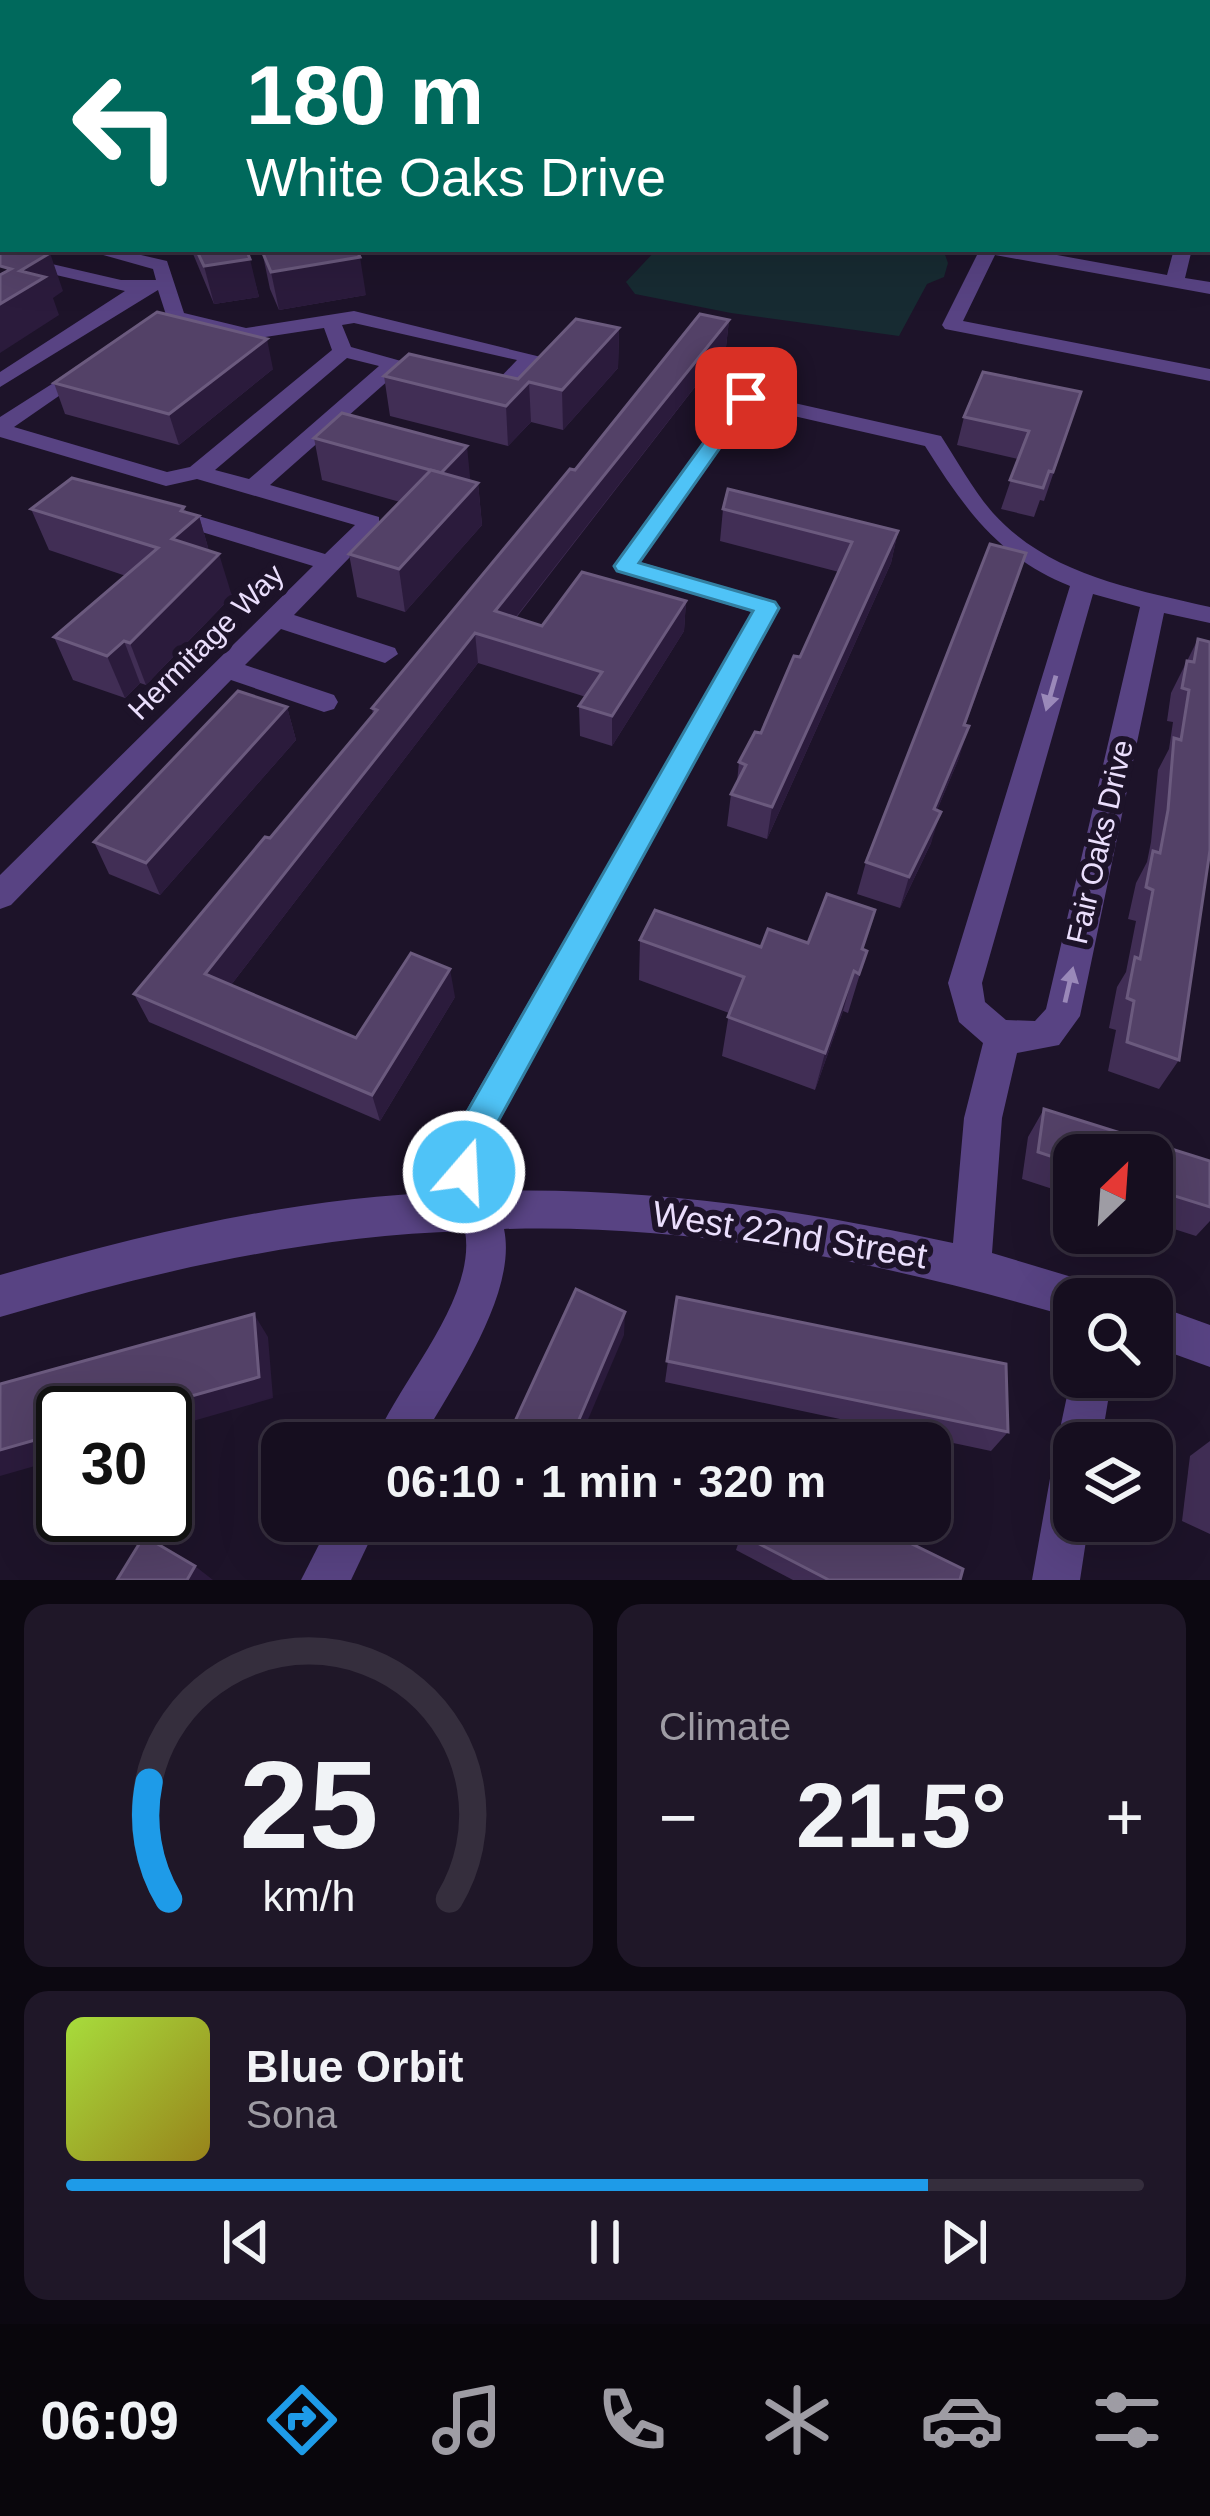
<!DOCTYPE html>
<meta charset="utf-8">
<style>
:root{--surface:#160e1f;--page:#1f1728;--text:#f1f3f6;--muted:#9e9ca4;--line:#352e3d;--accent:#1e9be8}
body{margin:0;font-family:Arial,sans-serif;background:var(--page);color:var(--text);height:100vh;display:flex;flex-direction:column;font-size:45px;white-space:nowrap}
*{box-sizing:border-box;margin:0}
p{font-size:39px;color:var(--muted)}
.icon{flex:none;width:66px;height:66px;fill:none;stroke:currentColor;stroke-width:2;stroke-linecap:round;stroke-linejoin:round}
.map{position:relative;height:1580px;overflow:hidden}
.drawer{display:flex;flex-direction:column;gap:24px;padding:24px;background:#0c0811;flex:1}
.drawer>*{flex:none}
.banner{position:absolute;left:0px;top:0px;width:1212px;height:252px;box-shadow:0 12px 48px #0002,0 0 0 3px var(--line);background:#00695c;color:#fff;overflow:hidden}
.needle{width:78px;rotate:25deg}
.fabs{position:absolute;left:1053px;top:1134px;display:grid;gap:24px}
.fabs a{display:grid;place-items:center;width:120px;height:120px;border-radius:24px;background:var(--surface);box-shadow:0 12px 48px #0002,0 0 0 3px var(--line);font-size:60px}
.speed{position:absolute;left:36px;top:1386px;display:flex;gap:24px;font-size:60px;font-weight:700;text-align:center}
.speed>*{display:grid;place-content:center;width:156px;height:156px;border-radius:50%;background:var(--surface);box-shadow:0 12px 48px #0002,0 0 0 3px var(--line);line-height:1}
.speed .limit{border:6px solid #111;border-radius:18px;background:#fff;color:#111}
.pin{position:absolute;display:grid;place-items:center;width:102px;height:102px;color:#fff;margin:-51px;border-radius:24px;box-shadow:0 6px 18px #0006}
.me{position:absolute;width:132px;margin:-66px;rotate:19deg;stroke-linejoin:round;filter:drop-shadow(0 0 9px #0008)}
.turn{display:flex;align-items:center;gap:42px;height:252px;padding:0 48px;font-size:54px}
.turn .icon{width:156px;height:156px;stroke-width:2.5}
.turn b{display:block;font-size:84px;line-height:102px}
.big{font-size:90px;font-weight:600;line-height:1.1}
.drawer .card{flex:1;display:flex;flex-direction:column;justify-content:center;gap:18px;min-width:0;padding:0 42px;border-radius:24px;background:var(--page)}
.drawer .dial{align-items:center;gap:0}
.dial svg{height:312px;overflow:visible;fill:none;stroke:var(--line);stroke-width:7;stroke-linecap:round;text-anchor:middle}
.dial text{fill:var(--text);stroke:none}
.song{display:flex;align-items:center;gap:36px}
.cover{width:144px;height:144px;border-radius:18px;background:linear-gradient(135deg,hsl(80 70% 55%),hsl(50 70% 35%))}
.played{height:12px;border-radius:6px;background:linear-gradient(90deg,var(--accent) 80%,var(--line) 80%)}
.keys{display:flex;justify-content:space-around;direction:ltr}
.heat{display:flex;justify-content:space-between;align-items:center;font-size:66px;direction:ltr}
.drawer .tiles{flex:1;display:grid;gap:24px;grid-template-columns:1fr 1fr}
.card:last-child{grid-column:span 2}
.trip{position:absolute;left:261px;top:1422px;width:690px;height:120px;border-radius:24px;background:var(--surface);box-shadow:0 12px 48px #0002,0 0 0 3px var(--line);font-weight:600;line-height:120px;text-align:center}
.dock{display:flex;height:192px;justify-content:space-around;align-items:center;background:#09060c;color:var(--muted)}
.dock .icon{width:84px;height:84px}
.dock .current{color:var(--accent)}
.dock b{font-size:54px;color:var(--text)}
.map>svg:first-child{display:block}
</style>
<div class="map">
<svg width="1210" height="1580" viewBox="0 0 1210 1580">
<rect width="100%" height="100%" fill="#1d1329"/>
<polygon fill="#172b32" points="657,249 943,249 948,263 944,277 927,284 899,336 731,313 635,294 626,282"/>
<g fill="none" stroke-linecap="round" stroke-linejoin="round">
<g fill="#584383" fill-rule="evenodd">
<rect x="11" y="0" width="12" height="3"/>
<polygon points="393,0 424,0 427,3 396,3"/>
<polygon points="0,40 3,41 0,52"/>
<rect x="1209" y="109" width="1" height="8"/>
<path d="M82 249H115L167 261 184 313 246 328 354 311 541 357 508 393 471 384 481 378 496 382 517 360 354 323 342 325 351 347 444 373 434 379 399 371 270 485 379 517V527L294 615 395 648 398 654 385 663 281 629 245 665 334 695 338 702 334 709 324 712 231 680 11 905 0 909V875L313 566 156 518V508H172L325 554 355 525 197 479 166 486 0 437V417L88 361 95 363V371L14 427 167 472 190 467 332 350 324 328 246 340 168 321 158 290 0 387V372L125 291 0 262V252L121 280H156L153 269ZM347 358 379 366 249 479 215 470Z"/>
<polygon points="980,249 1024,249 1167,275 1174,249 1192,249 1185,278 1210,282 1210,294 995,255 963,321 1210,369 1210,381 945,329 942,325"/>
<path d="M745 392 941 436C958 462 973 490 993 513 1049 575 1133 589 1210 607V623L1164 613 1080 1016 1059 1045 1017 1053 1002 1118 992 1253 1095 1284 1101 1299H1074V1318C888 1264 699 1223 504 1229 518 1294 451 1388 420 1443H374C399 1381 477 1299 465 1231 305 1236 153 1272 0 1317V1275C148 1233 296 1197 451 1192L447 1155 459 1123 752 612 616 571 613 566 738 394ZM750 406 925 446C964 508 999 558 1070 586L948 983 959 1022 983 1043 964 1118 953 1243C800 1209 646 1187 489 1191L487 1187 485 1155 489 1140 780 608 776 602 640 562ZM1093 594 1140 607 1046 1009 1035 1021 1006 1020 985 1002 982 983Z"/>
<polygon points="1152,1304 1210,1325 1210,1367 1152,1346"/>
<polygon points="1074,1363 1074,1377 1112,1377 1101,1443 1074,1443 1074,1521 1089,1521 1080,1580 1032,1580 1051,1473 1062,1455 1057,1443"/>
<polygon points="331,1521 379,1521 351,1580 301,1580"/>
</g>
</g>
<g fill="#412e55">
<polygon points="472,0 1210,0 1210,99 1209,3 495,3"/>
<polygon points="191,249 246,249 259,297 214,304"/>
<polygon points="262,251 366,295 279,310 270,289"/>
<polygon points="729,320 726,347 516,618 542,626 686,601 684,631 612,746 580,736 579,706 586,697 478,663 231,985 356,1038 455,997 380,1121 149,1022 134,994 270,838 373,715 372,708 575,470"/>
<polygon points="619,328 618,368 563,430 531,422 508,446 390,416 384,376 518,379"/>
<polygon points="273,369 179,445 65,414 54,383"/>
<polygon points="1081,392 1044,501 1040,500 1034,517 1001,509 1018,459 957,445 964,417"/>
<polygon points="314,438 478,483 482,525 405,612 357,597 349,554 400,502 322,480"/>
<polygon points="184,507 186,512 199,516 209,551 232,596 146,685 140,683 125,698 73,680 54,637 126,576 49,550 31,509"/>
<polygon points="723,509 898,531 891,563 767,839 727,826 731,794 737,782 739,762 761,733 800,657 839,572 720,541"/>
<polygon points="1016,585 965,725 959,758 937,810 931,843 900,908 857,894 866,862"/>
<polygon points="1198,639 1179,1060 1159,1089 1108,1071 1116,1030 1109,1028 1117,987 1126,972 1136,921 1128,919 1136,883 1147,862 1151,842 1158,770 1169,749 1173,722 1167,721 1171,693"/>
<polygon points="287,707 296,740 160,895 109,874 94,842"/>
<polygon points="640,940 761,947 808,943 867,951 848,1013 843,1011 815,1090 722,1056 729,1013 639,980"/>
<polygon points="1044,1109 1210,1161 1210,1221 1196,1236 1152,1222 1152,1155 1074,1155 1074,1196 1022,1179 1028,1137"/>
<polygon points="677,1297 1008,1432 991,1451 665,1382"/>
<polygon points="1210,1441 1210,1534 1182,1521 1190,1456"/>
<polygon points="746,1521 865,1521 960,1580 793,1580 736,1550"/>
</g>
<g fill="#2b1b3c">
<polygon points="264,0 296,0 289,3 258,3"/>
<polygon points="50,253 63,291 53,298 59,315 0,353 0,304 20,271"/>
<polygon points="360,257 366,295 279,310 271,272"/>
<polygon points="250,259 259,297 214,304 204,266"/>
<polygon points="729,320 726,347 497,641 495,611"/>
<polygon points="619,328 618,368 563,430 562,390"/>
<polygon points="267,339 273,369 179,445 169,414"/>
<polygon points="529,382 531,422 508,446 506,406"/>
<polygon points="467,446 471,487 441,473"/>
<polygon points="478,483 482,525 405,612 399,569"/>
<polygon points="184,507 190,524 199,516 211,558 172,539 181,511"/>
<polygon points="898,531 891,563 767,839 772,807"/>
<polygon points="1026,553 1016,585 954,757 964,725"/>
<polygon points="219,554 232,596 146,685 130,643"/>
<polygon points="686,601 684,631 612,746 612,716"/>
<polygon points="475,633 478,663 218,1002 205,974"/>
<polygon points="124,641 140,683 125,698 107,656"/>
<polygon points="287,707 296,740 160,895 146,863"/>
<polygon points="969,726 959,758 924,841 934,809"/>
<polygon points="941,812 931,843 900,908 909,877"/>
<polygon points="450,969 455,997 380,1121 372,1095"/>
<polygon points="854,971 843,1011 815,1090 825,1053"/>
<polygon points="625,1312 624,1335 578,1443 569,1443"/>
<polygon points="254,1314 268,1337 273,1398 165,1429 165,1413 131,1413"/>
<polygon points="63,1432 63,1458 0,1476 0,1450"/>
<polygon points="195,1566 213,1580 187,1580"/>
</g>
<g fill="#534167" stroke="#6b5a7e" stroke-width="3">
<polygon points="187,0 264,0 258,3 180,3"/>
<polygon points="577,0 1210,0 1210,83 1209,3 600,3"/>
<rect x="1209" y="146" width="1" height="48"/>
<polygon points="0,242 3,242 3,249 32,249 50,253 20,271 45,277 0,304 0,275 11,269 0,266"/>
<polygon points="196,249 246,249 250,259 204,266"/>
<polygon points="274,249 356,249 360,257 271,272 262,251"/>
<polygon points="157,312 267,339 169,414 54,383"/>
<polygon points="700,314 729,320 495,611 542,626 582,572 686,601 612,716 579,706 602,672 475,633 205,974 356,1038 411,953 450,969 372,1095 134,994 265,837 270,838 377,710 372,708 570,469 575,470"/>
<polygon points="576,319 619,328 562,390 529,382 506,406 384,376 409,354 518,379"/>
<polygon points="983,372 1081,392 1053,472 1049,471 1043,488 1010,480 1029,431 964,417"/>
<polygon points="342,413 467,446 441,473 314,438"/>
<polygon points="431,470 478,483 399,569 349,554"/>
<polygon points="72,478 184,507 181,511 199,516 172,539 219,554 130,643 124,641 107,656 54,637 158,548 31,509"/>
<polygon points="728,489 898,531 772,807 731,794 746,765 739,762 755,732 761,733 794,656 800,657 852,542 723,509"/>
<polygon points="990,544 1026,553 964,725 969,726 934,809 941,812 909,877 866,862"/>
<polygon points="1198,639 1210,642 1210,850 1179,1060 1127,1042 1134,1001 1127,998 1135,957 1140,959 1153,890 1146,887 1153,851 1160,853 1168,810 1174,738 1181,740 1189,690 1182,688 1187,661 1194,662"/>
<polygon points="238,691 287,707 146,863 94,842"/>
<polygon points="827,894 875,910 862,949 867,951 859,974 854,971 825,1053 728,1017 744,977 640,940 655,910 761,947 768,929 808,943"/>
<polygon points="1044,1109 1210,1161 1210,1207 1152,1189 1152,1155 1074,1155 1074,1164 1038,1152"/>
<polygon points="576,1289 625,1312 569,1443 505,1443"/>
<polygon points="677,1297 1006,1364 1008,1432 667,1361"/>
<polygon points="254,1314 259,1377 131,1413 63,1413 63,1432 0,1450 0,1384"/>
<polygon points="747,1521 865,1521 963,1569 960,1580 829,1580 742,1535"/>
<polygon points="144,1536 195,1566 187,1580 117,1580"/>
</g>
<defs><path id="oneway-solid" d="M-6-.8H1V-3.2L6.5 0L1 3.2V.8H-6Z" transform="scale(3)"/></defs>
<g fill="#9a89b9">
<use href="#oneway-solid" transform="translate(1051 693) rotate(106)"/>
<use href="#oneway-solid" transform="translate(1069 985) rotate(-77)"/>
</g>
<polygon fill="#4fc3f7" stroke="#337fa1" stroke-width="3" points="739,394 755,398 639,563 775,602 779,608 489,1138 476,1184 464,1189 451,1184 446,1172 460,1124 753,611 617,571 614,566"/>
<g text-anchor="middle" stroke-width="12" stroke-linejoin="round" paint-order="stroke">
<g font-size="30" fill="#eadefc" stroke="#1d1329">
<text transform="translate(206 642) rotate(-45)" y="10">Hermitage Way</text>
<text transform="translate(1100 842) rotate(-77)" y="10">Fair Oaks Drive</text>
</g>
<g font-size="36" fill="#eadefc" stroke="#1d1329">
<text transform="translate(790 1234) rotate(9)" y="13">West 22nd Street</text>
</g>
</g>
</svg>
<div class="fabs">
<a><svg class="needle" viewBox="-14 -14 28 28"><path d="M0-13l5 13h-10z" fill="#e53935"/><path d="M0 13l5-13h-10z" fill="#9e9ca4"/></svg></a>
<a><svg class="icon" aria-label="search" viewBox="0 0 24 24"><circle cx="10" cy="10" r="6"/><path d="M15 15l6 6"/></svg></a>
<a><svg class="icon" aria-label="layers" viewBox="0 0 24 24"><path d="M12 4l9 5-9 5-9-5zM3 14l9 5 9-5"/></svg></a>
</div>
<div class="speed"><div class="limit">30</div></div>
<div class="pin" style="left:746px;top:398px;background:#d93025"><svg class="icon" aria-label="arrive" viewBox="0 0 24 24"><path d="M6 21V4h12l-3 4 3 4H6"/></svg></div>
<svg class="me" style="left:464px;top:1172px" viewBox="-20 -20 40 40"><circle r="17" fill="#4fc3f7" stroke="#fff" stroke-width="3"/><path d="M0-11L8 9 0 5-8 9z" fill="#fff"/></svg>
<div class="trip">06:10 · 1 min · 320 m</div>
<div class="banner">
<div class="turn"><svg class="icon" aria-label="left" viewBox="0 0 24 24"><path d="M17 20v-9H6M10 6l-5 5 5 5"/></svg><div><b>180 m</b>White Oaks Drive</div></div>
</div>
</div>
<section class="drawer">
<div class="tiles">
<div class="card dial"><svg viewBox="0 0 100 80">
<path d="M14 69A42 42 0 1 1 86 69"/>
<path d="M14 69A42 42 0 0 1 9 39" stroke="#1e9be8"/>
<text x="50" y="56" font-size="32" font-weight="700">25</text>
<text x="50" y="72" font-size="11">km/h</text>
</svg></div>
<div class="card"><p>Climate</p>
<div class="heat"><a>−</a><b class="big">21.5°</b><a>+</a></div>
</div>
<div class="card">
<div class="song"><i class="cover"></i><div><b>Blue Orbit</b><p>Sona</p></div></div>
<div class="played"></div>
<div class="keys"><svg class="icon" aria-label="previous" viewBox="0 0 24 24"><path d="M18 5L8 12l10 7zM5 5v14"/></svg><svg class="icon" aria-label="pause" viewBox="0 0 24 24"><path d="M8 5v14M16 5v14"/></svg><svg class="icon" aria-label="next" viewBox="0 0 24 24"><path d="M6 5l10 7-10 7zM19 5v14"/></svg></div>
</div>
</div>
</section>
<nav class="dock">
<b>06:09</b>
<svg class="icon current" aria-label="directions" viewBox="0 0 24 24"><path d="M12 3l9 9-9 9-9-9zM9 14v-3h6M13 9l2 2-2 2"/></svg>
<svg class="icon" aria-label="music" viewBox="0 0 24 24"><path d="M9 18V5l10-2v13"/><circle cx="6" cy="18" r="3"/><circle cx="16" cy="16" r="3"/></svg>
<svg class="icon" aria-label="phone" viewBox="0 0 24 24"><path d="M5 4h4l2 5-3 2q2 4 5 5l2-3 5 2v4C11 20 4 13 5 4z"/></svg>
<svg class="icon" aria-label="climate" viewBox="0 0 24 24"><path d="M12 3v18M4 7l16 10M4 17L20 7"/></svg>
<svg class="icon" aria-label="car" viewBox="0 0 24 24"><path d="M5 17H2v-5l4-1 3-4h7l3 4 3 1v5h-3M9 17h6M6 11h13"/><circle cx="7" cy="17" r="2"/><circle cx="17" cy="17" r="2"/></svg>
<svg class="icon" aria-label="filters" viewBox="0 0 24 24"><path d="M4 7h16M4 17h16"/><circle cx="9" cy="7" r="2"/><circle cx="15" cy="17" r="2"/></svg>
</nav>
